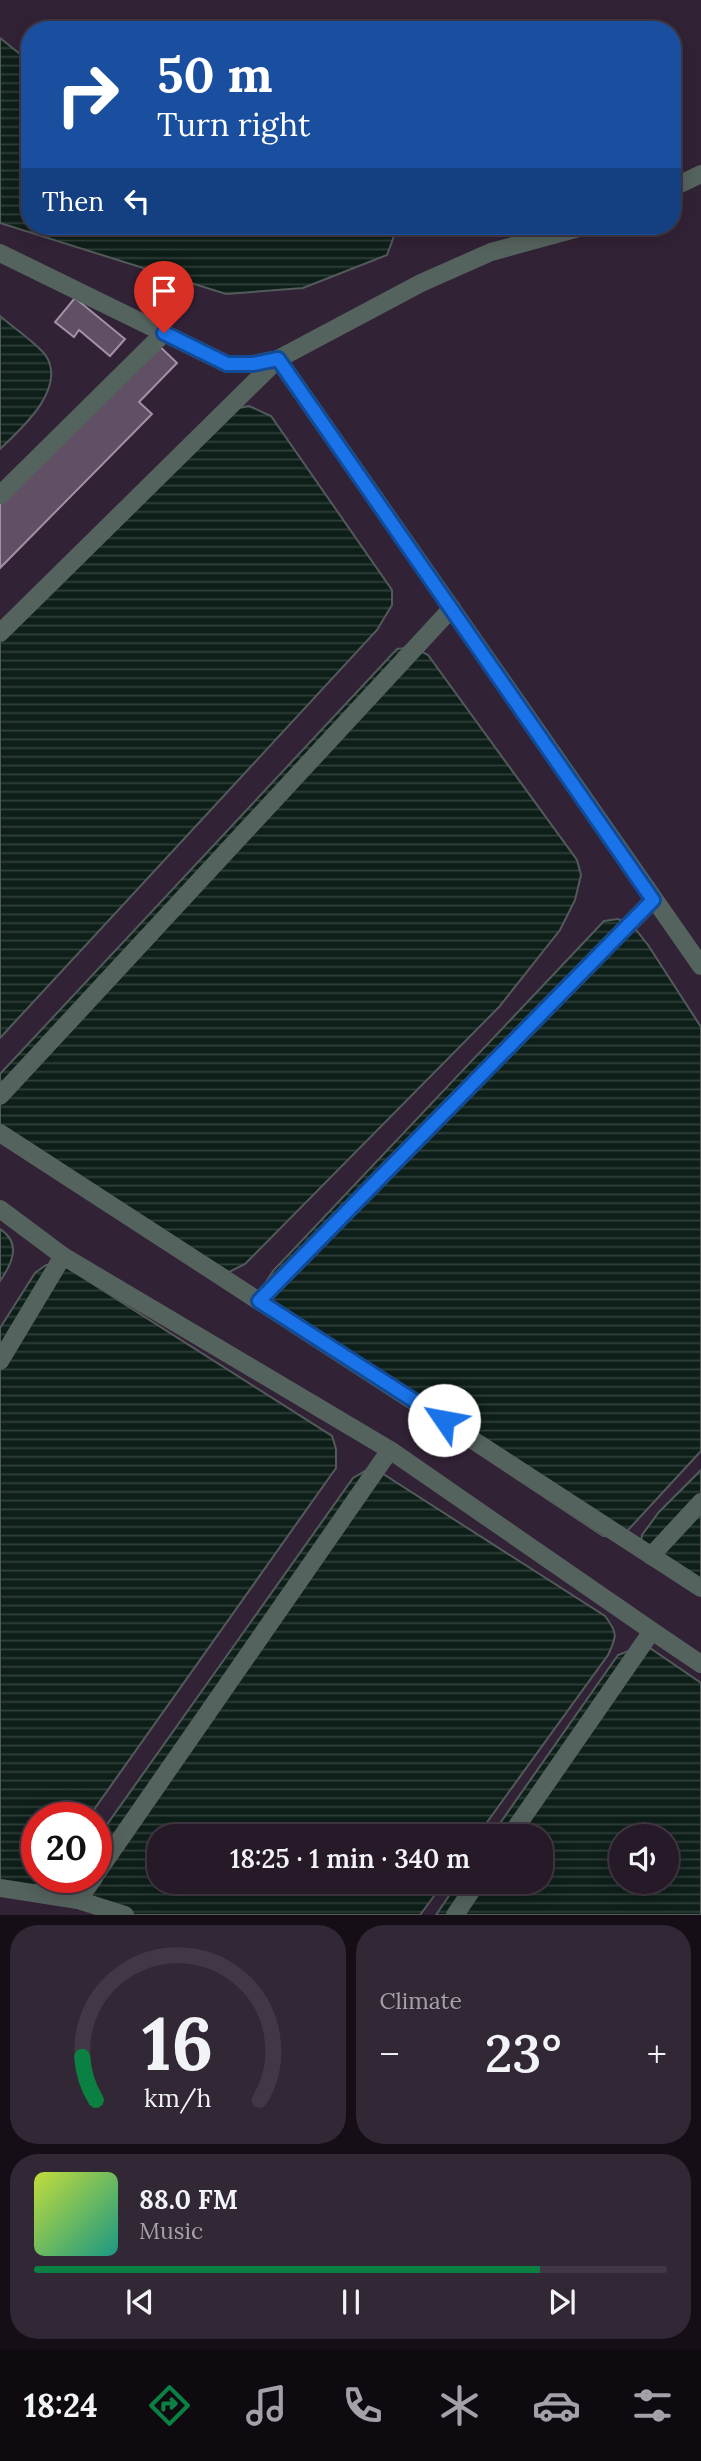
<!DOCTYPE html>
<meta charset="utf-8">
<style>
:root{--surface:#261a28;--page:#322734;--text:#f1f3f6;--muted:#a4a1a8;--line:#423845;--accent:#0b8043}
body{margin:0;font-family:Lora,serif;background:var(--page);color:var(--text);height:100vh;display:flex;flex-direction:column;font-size:26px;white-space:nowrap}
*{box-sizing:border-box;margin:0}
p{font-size:23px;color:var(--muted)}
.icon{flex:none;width:38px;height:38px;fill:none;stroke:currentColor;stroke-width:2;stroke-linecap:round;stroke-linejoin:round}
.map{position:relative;height:1915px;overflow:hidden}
.details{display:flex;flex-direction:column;gap:10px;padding:10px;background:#150e16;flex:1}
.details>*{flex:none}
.top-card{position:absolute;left:21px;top:21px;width:660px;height:214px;border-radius:28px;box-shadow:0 4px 18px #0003,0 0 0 2px var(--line);background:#1a4fa0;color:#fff;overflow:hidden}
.tools{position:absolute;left:609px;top:1824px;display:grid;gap:14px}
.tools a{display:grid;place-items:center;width:70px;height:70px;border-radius:50%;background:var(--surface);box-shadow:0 4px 18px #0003,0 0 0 2px var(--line);font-size:35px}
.speed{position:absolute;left:21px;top:1802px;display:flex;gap:14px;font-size:35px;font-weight:700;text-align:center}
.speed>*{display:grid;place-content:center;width:91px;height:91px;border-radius:50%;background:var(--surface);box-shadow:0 4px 18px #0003,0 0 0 2px var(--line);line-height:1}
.speed .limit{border:10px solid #d22;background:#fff;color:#111}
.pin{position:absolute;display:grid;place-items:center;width:60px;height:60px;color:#fff;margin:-72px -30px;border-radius:50% 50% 50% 0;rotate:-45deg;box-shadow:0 0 7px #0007}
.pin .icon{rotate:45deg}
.me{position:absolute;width:77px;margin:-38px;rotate:303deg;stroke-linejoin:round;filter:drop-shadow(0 0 5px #0008)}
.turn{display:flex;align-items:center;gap:24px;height:147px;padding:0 21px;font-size:32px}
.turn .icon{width:91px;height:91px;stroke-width:2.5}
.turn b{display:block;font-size:49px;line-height:60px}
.then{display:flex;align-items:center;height:66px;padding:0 21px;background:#0003;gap:14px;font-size:26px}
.big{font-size:52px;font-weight:600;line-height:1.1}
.details .widget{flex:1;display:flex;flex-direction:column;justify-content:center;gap:10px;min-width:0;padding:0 24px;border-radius:28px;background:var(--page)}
.details .dial{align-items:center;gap:0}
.dial svg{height:182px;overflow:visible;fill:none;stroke:var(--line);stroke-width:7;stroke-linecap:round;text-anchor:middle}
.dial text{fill:var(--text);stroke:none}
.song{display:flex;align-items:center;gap:21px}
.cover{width:84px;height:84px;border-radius:10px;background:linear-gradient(135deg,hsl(70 70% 55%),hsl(170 70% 35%))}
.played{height:7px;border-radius:4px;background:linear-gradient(90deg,var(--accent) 80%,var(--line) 80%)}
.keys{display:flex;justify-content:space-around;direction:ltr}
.heat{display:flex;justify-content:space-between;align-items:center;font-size:38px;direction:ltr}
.details .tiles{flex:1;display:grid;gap:10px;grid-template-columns:1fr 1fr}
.widget:last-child{grid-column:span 2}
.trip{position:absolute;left:147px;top:1824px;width:406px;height:70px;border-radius:28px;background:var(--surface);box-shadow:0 4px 18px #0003,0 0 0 2px var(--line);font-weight:600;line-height:70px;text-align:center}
.tabs{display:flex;height:112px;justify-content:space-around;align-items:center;background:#0f0a10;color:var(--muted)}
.tabs .icon{width:49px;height:49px}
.tabs .current{color:var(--accent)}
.tabs b{font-size:32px;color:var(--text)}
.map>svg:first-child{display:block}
</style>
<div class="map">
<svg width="701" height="1915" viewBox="0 0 701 1915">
<defs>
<pattern id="water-rules" width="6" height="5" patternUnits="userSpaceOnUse" patternTransform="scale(1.75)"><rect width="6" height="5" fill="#0e1f19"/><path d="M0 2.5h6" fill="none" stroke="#313f3b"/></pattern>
</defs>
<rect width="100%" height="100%" fill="#322236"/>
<g fill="url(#water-rules)" stroke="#525a5a" stroke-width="2" fill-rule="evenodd">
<polygon points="0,38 30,62 30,226 389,226 394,236 387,255 303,288 226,294 0,223"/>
<path d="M0 316C11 326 39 345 46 356 67 389 20 430 0 449Z"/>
<polygon points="249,406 271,416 392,590 392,605 377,630 0,1038 0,629 233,409"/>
<polygon points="413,647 428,655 577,860 581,875 575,900 560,930 499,1007 245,1264 229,1272 0,1131 0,1074 397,649"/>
<polygon points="618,919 633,926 648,945 701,1027 701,1451 629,1529 617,1537 603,1536 271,1316 264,1285 273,1271 604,921"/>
<path d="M0 1229C22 1243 12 1264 0 1281Z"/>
<path d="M46 1265H63L332 1436 336 1449V1468L88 1818H37V1878H46C35 1890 16 1888 0 1888V1328L35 1273Z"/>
<polygon points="701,1470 701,1596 640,1552 642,1535 659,1512"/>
<path d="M365 1471 380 1472 605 1616C618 1633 617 1636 608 1655L477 1836H159V1881H445L420 1915H121L72 1896 70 1885 72 1878H96V1840L353 1478Z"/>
<path d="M650 1648 701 1683V1915H436L459 1881H541V1836H491L618 1655 634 1649ZM621 1836H667V1881H621Z"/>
</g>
<g fill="#604f65" stroke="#a38fa8" stroke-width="2">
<polygon points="75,298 125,339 110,356 79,330 74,337 55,322"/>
<polygon points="151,338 177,363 139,402 152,414 0,568 0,492"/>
</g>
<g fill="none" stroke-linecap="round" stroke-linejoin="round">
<g stroke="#55635e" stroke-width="18">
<polyline points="672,188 701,174"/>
<polyline points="0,253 227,364 253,364 278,359 421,283 491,252 586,226"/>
<polyline points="0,495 164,333"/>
<polyline points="0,633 278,359 701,966"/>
<polyline points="0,1096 452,608"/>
<polyline points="0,1133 701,1588"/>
<polyline points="0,1209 63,1256"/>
<polyline points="259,1301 653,900"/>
<polyline points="0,1361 63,1256 390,1450"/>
<polyline points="651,1556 701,1502"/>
<polyline points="652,1631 701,1664"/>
<polyline points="96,1874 390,1450 652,1631 510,1836"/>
<polyline points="94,1878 78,1900 125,1915"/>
<polyline points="0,1888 78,1900"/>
<polyline points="455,1915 478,1881"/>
</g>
</g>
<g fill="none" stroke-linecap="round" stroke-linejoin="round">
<defs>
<polyline id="route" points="164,333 227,364 253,364 278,359 653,900 259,1301 444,1420"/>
</defs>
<use href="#route" stroke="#114b97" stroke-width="18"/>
<use href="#route" stroke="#1a73e8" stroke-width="12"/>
</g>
</svg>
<div class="tools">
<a><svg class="icon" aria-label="sound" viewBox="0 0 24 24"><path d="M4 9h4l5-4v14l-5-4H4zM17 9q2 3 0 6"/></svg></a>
</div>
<div class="speed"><div class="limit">20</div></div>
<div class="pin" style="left:164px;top:333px;background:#d93025"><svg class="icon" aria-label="arrive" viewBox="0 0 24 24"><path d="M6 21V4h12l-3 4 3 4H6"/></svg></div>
<svg class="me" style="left:444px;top:1420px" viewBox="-20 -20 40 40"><circle r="19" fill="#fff"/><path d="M0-13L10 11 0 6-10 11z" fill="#1a73e8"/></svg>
<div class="trip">18:25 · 1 min · 340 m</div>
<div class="top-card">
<div class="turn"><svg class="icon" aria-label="right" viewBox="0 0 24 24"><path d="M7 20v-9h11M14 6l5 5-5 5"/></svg><div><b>50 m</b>Turn right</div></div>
<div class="then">Then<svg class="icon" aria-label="left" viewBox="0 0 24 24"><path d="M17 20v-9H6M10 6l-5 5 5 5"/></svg></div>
</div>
</div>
<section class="details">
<div class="tiles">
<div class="widget dial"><svg viewBox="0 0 100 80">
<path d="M14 69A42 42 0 1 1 86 69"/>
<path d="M14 69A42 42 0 0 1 8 50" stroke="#0b8043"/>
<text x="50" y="56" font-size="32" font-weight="700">16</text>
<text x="50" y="72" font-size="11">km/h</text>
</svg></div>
<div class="widget"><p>Climate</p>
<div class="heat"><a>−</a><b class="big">23°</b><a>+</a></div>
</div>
<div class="widget">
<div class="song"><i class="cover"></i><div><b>88.0 FM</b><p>Music</p></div></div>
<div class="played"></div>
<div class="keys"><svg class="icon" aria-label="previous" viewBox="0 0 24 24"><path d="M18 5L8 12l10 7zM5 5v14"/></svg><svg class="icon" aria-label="pause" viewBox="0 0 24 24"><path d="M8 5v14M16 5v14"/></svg><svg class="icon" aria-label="next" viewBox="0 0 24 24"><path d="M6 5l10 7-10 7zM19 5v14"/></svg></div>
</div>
</div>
</section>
<nav class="tabs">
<b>18:24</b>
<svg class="icon current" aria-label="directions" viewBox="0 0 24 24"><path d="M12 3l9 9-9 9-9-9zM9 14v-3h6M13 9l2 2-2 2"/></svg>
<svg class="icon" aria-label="music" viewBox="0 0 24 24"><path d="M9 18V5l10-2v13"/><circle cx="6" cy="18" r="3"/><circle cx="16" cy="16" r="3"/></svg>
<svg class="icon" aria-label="phone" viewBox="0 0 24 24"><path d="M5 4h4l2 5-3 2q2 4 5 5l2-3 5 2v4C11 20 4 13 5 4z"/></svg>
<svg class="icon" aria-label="climate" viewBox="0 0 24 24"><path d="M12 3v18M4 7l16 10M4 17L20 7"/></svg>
<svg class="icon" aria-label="car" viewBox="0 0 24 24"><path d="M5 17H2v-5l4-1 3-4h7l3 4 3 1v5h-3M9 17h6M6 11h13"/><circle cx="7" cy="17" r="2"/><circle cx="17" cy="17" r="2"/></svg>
<svg class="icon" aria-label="filters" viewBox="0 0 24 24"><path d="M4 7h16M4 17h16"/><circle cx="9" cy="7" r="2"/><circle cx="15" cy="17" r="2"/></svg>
</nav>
